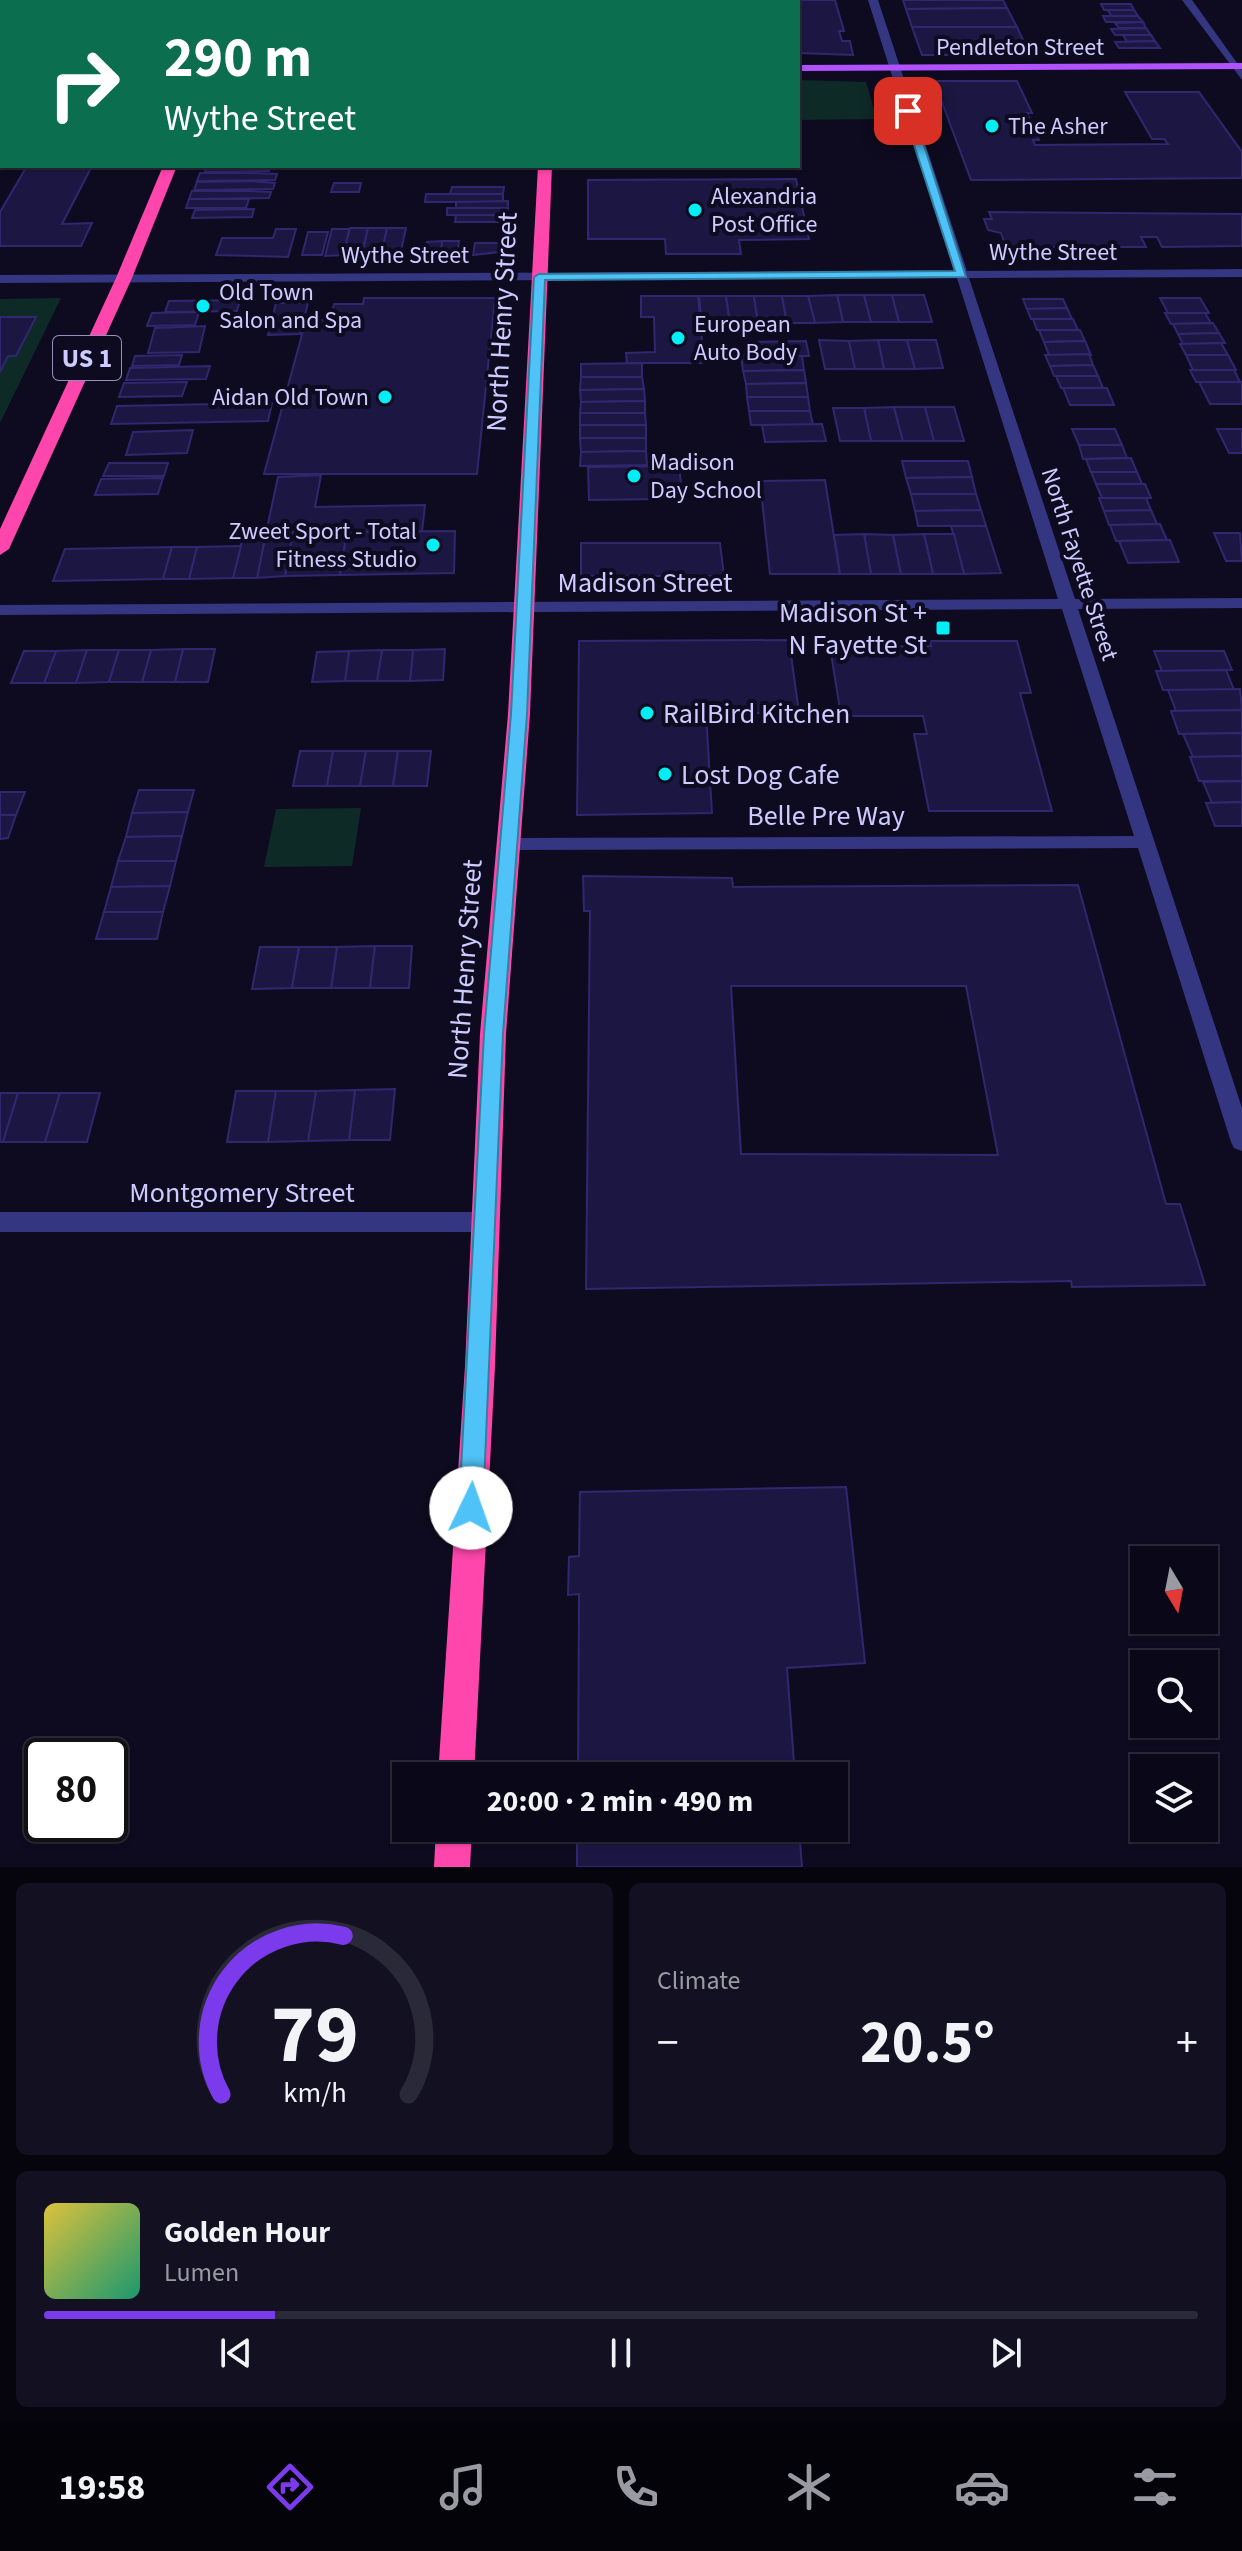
<!DOCTYPE html>
<meta charset="utf-8">
<style>
:root{--surface:#0a0818;--page:#131121;--text:#f1f3f6;--muted:#999aa2;--line:#2a2937;--accent:#7c3aed}
body{margin:0;font-family:"Source Sans 3",sans-serif;background:var(--page);color:var(--text);height:100vh;display:flex;flex-direction:column;font-size:30px;white-space:nowrap}
*{box-sizing:border-box;margin:0}
p{font-size:26px;color:var(--muted)}
.icon{flex:none;width:44px;height:44px;fill:none;stroke:currentColor;stroke-width:2;stroke-linecap:round;stroke-linejoin:round}
.map{position:relative;height:1867px;overflow:hidden}
.details{display:flex;flex-direction:column;gap:16px;padding:16px;background:#06040d;flex:1}
.details>*{flex:none}
.guide{position:absolute;left:0px;top:0px;width:800px;height:168px;box-shadow:0 2px 6px #0004,0 0 0 2px var(--line);background:#0b6e4f;color:#fff;overflow:hidden}
.needle{width:52px;rotate:170deg}
.buttons{position:absolute;left:1130px;top:1546px;display:grid;gap:16px}
.buttons a{display:grid;place-items:center;width:88px;height:88px;border-radius:0px;background:var(--surface);box-shadow:0 2px 6px #0004,0 0 0 2px var(--line);font-size:40px}
.speed{position:absolute;left:24px;top:1738px;display:flex;gap:16px;font-size:40px;font-weight:700;text-align:center}
.speed>*{display:grid;place-content:center;width:104px;height:104px;border-radius:50%;background:var(--surface);box-shadow:0 2px 6px #0004,0 0 0 2px var(--line);line-height:1}
.speed .limit{border:4px solid #111;border-radius:12px;background:#fff;color:#111}
.pin{position:absolute;display:grid;place-items:center;width:68px;height:68px;color:#fff;margin:-34px;border-radius:16px;box-shadow:0 4px 12px #0006}
.me{position:absolute;width:88px;margin:-44px;rotate:3deg;stroke-linejoin:round;filter:drop-shadow(0 0 6px #0008)}
.turn{display:flex;align-items:center;gap:28px;height:168px;padding:0 32px;font-size:36px}
.turn .icon{width:104px;height:104px;stroke-width:2.5}
.turn b{display:block;font-size:56px;line-height:68px}
.big{font-size:60px;font-weight:700;line-height:1.1}
.details .card{flex:1;display:flex;flex-direction:column;justify-content:center;gap:12px;min-width:0;padding:0 28px;border-radius:12px;background:var(--page)}
.details .dial{align-items:center;gap:0}
.dial svg{height:208px;overflow:visible;fill:none;stroke:var(--line);stroke-width:7;stroke-linecap:round;text-anchor:middle}
.dial text{fill:var(--text);stroke:none}
.song{display:flex;align-items:center;gap:24px}
.cover{width:96px;height:96px;border-radius:12px;background:linear-gradient(135deg,hsl(50 70% 55%),hsl(160 70% 35%))}
.played{height:8px;border-radius:4px;background:linear-gradient(90deg,var(--accent) 20%,var(--line) 20%)}
.keys{display:flex;justify-content:space-around;direction:ltr}
.heat{display:flex;justify-content:space-between;align-items:center;font-size:44px;direction:ltr}
.details .tiles{flex:1;display:grid;gap:16px;grid-template-columns:1fr 1fr}
.card:last-child{grid-column:span 2}
.trip{position:absolute;left:392px;top:1762px;width:456px;height:80px;border-radius:0px;background:var(--surface);box-shadow:0 2px 6px #0004,0 0 0 2px var(--line);font-weight:700;line-height:80px;text-align:center}
.menu{display:flex;height:128px;justify-content:space-around;align-items:center;background:#04030a;color:var(--muted)}
.menu .icon{width:56px;height:56px}
.menu .selected{color:var(--accent)}
.menu b{font-size:36px;color:var(--text)}
.map>svg:first-child{display:block}
</style>
<div class="map">
<svg width="1242" height="1867" viewBox="0 0 1242 1867">
<rect width="100%" height="100%" fill="#0e0b20"/>
<g fill="#0e2a27">
<polygon points="798,80 866,82 877,119 798,120"/>
<polygon points="61,298 0,423 0,299"/>
<polygon points="361,808 352,866 264,867 276,809"/>
</g>
<g fill="#1c1742" stroke="#30276f" stroke-width="2" fill-rule="evenodd">
<polygon points="768,0 835,0 844,31 839,31 842,41 850,41 853,55 798,53 798,2"/>
<polygon points="903,0 1003,0 1007,8 906,9"/>
<polygon points="1101,4 1131,4 1134,10 1104,10"/>
<polygon points="1007,8 1017,27 912,27 906,9"/>
<polygon points="1108,10 1134,10 1138,16 1111,16"/>
<polygon points="1103,16 1138,16 1143,22 1106,22"/>
<polygon points="1143,22 1146,28 1119,28 1115,23"/>
<polygon points="912,27 1017,27 1030,55 922,55"/>
<polygon points="1146,28 1151,35 1115,35 1111,29"/>
<polygon points="1123,35 1151,35 1155,41 1127,42"/>
<polygon points="1155,41 1160,48 1119,48 1115,42"/>
<polygon points="934,81 1017,81 1032,113 1027,113 1039,140 1033,140 1035,145 1168,144 1164,139 1152,139 1125,92 1199,92 1242,152 1242,178 971,180"/>
<polygon points="27,166 92,166 62,224 92,223 81,246 0,246 0,212"/>
<polygon points="207,166 271,166 269,171 205,172"/>
<polygon points="200,173 251,173 277,174 275,180 197,181"/>
<polygon points="796,179 809,239 739,240 741,254 666,254 665,239 588,239 588,180"/>
<polygon points="252,181 275,183 273,189 194,190 197,182"/>
<polygon points="334,183 361,183 359,192 331,192"/>
<polygon points="452,187 504,187 503,194 450,194"/>
<polygon points="192,191 249,191 271,192 269,198 189,199"/>
<polygon points="426,194 503,194 503,202 425,202"/>
<polygon points="189,199 249,199 246,208 186,208"/>
<polygon points="508,201 508,208 456,208 456,202"/>
<polygon points="447,208 508,208 507,215 447,215"/>
<polygon points="254,209 252,217 192,218 195,210"/>
<polygon points="989,212 1242,214 1242,246 1162,247 1157,237 1141,237 1146,247 1055,247 1039,250 1041,253 1023,253 1021,249 1007,250 1001,233 988,230 984,219 992,219"/>
<polygon points="456,215 507,215 506,222 455,222"/>
<polygon points="368,228 362,255 343,255 350,228"/>
<polygon points="368,228 387,228 382,255 362,255"/>
<polygon points="387,228 406,228 400,255 381,256"/>
<polygon points="276,229 296,229 288,257 216,255 222,238 273,238"/>
<polygon points="332,229 349,229 344,255 325,256"/>
<polygon points="308,232 328,232 322,255 302,255"/>
<polygon points="442,241 459,241 457,258 440,258"/>
<polygon points="442,241 440,258 425,258 427,242"/>
<polygon points="475,243 497,243 501,245 500,252 473,255"/>
<polygon points="837,295 864,295 871,322 843,322"/>
<polygon points="837,295 843,322 815,323 808,296"/>
<polygon points="864,295 892,295 899,322 871,322"/>
<polygon points="892,295 924,295 932,322 899,322"/>
<polygon points="641,296 698,296 704,363 627,363 626,353 655,352 654,317 641,317"/>
<polygon points="699,296 726,296 730,323 702,323"/>
<polygon points="726,296 754,296 758,323 730,323"/>
<polygon points="754,296 782,296 787,323 758,323"/>
<polygon points="782,296 808,296 815,323 787,323"/>
<polygon points="364,298 495,298 477,474 264,474 306,320 330,320 334,304 363,304"/>
<polygon points="1160,298 1200,298 1209,313 1168,313"/>
<polygon points="1023,299 1063,299 1067,308 1027,309"/>
<polygon points="240,300 237,311 165,312 169,301"/>
<polygon points="276,303 308,303 300,334 268,335"/>
<polygon points="1067,308 1072,319 1031,319 1027,309"/>
<polygon points="199,312 195,325 147,326 152,313"/>
<polygon points="1165,313 1205,313 1211,323 1171,324"/>
<polygon points="0,317 36,317 16,356 8,356 0,372"/>
<polygon points="1033,319 1073,319 1078,330 1037,330"/>
<polygon points="1213,323 1219,333 1178,334 1173,324"/>
<polygon points="205,326 199,352 148,353 155,328"/>
<polygon points="1039,330 1080,330 1085,341 1044,342"/>
<polygon points="1219,333 1225,343 1183,344 1178,334"/>
<polygon points="819,340 849,341 855,369 825,369"/>
<polygon points="878,340 907,340 915,369 884,369"/>
<polygon points="878,340 884,369 855,369 849,341"/>
<polygon points="907,340 936,340 943,368 915,369"/>
<polygon points="806,341 809,356 753,356 751,342"/>
<polygon points="1085,341 1091,355 1049,355 1044,342"/>
<polygon points="1221,343 1228,355 1186,355 1180,344"/>
<polygon points="1089,354 1093,365 1050,366 1045,355"/>
<polygon points="182,355 179,365 132,366 135,356"/>
<polygon points="1186,355 1228,355 1236,370 1193,370"/>
<polygon points="741,356 802,356 804,370 743,371"/>
<polygon points="642,363 642,377 581,377 581,364"/>
<polygon points="1093,365 1098,376 1054,376 1050,366"/>
<polygon points="210,366 206,379 126,380 130,368"/>
<polygon points="804,370 806,383 746,384 743,371"/>
<polygon points="1190,370 1234,370 1240,382 1196,382"/>
<polygon points="1056,376 1098,376 1103,388 1061,388"/>
<polygon points="581,377 642,377 644,389 580,390"/>
<polygon points="187,382 182,396 119,397 124,383"/>
<polygon points="1199,382 1242,382 1242,404 1210,404"/>
<polygon points="806,383 808,397 747,397 746,384"/>
<polygon points="1063,388 1107,388 1114,405 1070,405"/>
<polygon points="644,389 645,401 581,402 580,390"/>
<polygon points="747,397 808,397 810,411 749,411"/>
<polygon points="645,401 645,413 580,413 581,402"/>
<polygon points="272,403 268,421 111,424 117,406"/>
<polygon points="894,407 903,441 871,441 864,408"/>
<polygon points="894,407 925,407 934,441 903,441"/>
<polygon points="925,407 954,407 964,441 934,441"/>
<polygon points="833,408 864,408 871,441 840,441"/>
<polygon points="749,411 810,411 813,425 751,425"/>
<polygon points="580,413 645,413 646,425 580,425"/>
<polygon points="822,424 826,441 765,442 762,425"/>
<rect x="580" y="425" width="66" height="13"/>
<polygon points="1072,429 1115,429 1122,445 1079,445"/>
<polygon points="1217,429 1242,429 1242,453 1229,453"/>
<polygon points="193,430 187,453 126,455 133,432"/>
<polygon points="580,438 646,438 646,451 581,452"/>
<polygon points="1079,445 1122,445 1127,458 1083,459"/>
<polygon points="646,451 647,465 580,466 581,452"/>
<polygon points="1131,458 1137,472 1091,472 1086,459"/>
<polygon points="902,461 968,461 972,477 906,478"/>
<polygon points="109,463 168,463 164,476 103,476"/>
<polygon points="679,466 681,484 659,485 659,499 589,500 588,467"/>
<polygon points="1091,472 1137,472 1142,484 1096,484"/>
<polygon points="321,475 315,507 425,505 422,532 347,532 348,526 267,528 278,477"/>
<polygon points="972,477 976,494 911,494 906,478"/>
<polygon points="163,478 158,494 95,495 101,479"/>
<polygon points="825,480 840,574 770,574 760,481"/>
<polygon points="1096,484 1145,484 1151,498 1102,498"/>
<polygon points="911,494 976,494 981,510 915,511"/>
<polygon points="1099,498 1146,498 1151,510 1104,511"/>
<polygon points="981,510 986,526 918,526 915,511"/>
<polygon points="1151,510 1157,524 1109,525 1104,511"/>
<polygon points="1160,524 1167,540 1116,541 1110,525"/>
<polygon points="348,526 340,575 285,576 294,527"/>
<polygon points="951,526 986,526 1001,573 964,574"/>
<polygon points="294,527 285,576 257,578 267,528"/>
<polygon points="245,528 267,528 257,578 233,578"/>
<polygon points="455,531 454,573 340,575 347,532"/>
<polygon points="1214,533 1240,533 1242,561 1226,561"/>
<polygon points="864,534 893,535 901,574 871,574"/>
<polygon points="864,534 871,574 840,574 834,535"/>
<polygon points="924,534 954,534 964,574 933,574"/>
<polygon points="924,534 933,574 901,574 893,535"/>
<polygon points="1167,540 1170,540 1179,562 1128,563 1119,541"/>
<polygon points="581,543 720,543 724,576 581,576"/>
<polygon points="241,546 233,578 189,579 197,547"/>
<polygon points="172,547 163,579 53,581 65,549"/>
<polygon points="172,547 197,547 189,579 163,579"/>
<polygon points="789,640 799,713 706,713 712,813 577,815 579,641"/>
<polygon points="930,641 1017,641 1031,693 1020,693 1052,811 929,811 914,734 927,734 923,716 841,716 830,647 931,646"/>
<polygon points="183,649 215,649 208,682 175,682"/>
<polygon points="183,649 175,682 142,682 151,650"/>
<polygon points="445,649 443,680 410,681 413,650"/>
<polygon points="87,650 76,683 44,683 56,651"/>
<polygon points="87,650 119,650 109,682 76,683"/>
<polygon points="119,650 151,650 142,682 109,682"/>
<polygon points="382,650 413,650 410,681 377,681"/>
<polygon points="382,650 377,681 345,681 349,651"/>
<polygon points="24,651 56,651 44,683 11,683"/>
<polygon points="349,651 345,681 312,682 317,652"/>
<polygon points="1154,651 1224,651 1232,670 1162,671"/>
<polygon points="1226,670 1234,690 1163,690 1156,671"/>
<polygon points="1240,689 1242,710 1176,711 1168,690"/>
<polygon points="1242,710 1242,733 1179,734 1171,711"/>
<polygon points="1242,733 1242,756 1193,757 1183,734"/>
<polygon points="300,751 333,751 327,786 293,786"/>
<polygon points="333,751 366,751 360,786 327,786"/>
<polygon points="366,751 398,751 393,786 360,786"/>
<polygon points="398,751 431,751 427,786 393,786"/>
<polygon points="1242,756 1242,781 1199,781 1190,757"/>
<polygon points="1242,781 1242,802 1212,803 1203,782"/>
<polygon points="139,790 194,790 188,812 132,813"/>
<polygon points="0,792 25,792 16,815 0,815"/>
<polygon points="1242,802 1242,826 1215,826 1206,803"/>
<polygon points="188,812 182,836 126,837 132,813"/>
<polygon points="0,815 16,815 8,838 0,839"/>
<polygon points="182,836 176,861 118,861 126,837"/>
<polygon points="118,861 176,861 170,886 111,887"/>
<path d="M583 876 732 878 733 887 1078 885 1166 1204H1180L1205 1285 1072 1287 1071 1281 586 1289 590 911H584ZM731 986H966L998 1155 741 1154Z"/>
<polygon points="170,886 163,912 104,912 111,887"/>
<polygon points="104,912 163,912 157,939 96,939"/>
<polygon points="375,946 370,988 331,988 337,947"/>
<polygon points="375,946 412,946 409,988 370,988"/>
<polygon points="260,947 299,947 292,988 252,989"/>
<polygon points="299,947 337,947 331,988 292,988"/>
<polygon points="395,1089 390,1140 349,1140 355,1090"/>
<polygon points="355,1090 349,1140 308,1141 316,1091"/>
<polygon points="236,1091 276,1091 268,1142 227,1142"/>
<polygon points="276,1091 316,1091 308,1141 268,1142"/>
<polygon points="0,1093 18,1093 3,1142 0,1142"/>
<polygon points="18,1093 60,1093 45,1142 3,1142"/>
<polygon points="60,1093 100,1093 87,1142 45,1142"/>
<polygon points="846,1487 865,1663 787,1668 795,1776 578,1776 579,1594 568,1595 569,1557 579,1556 580,1492"/>
<polygon points="577,1828 799,1828 802,1867 577,1867"/>
</g>
<g fill="none" stroke-linecap="round" stroke-linejoin="round">
<g fill="#343682" fill-rule="evenodd">
<polygon points="868,0 878,0 967,271 1242,269 1242,277 969,278 1075,599 1242,598 1242,608 1078,609 1242,1108 1242,1151 1234,1148 1231,1142 1138,848 508,850 499,844 508,838 1134,836 1062,609 0,615 0,605 1058,599 957,278 0,283 0,275 954,271"/>
<polygon points="1182,0 1192,0 1242,70 1242,80"/>
<polygon points="0,1212 484,1212 492,1215 496,1222 492,1229 484,1232 0,1232"/>
</g>
<g fill="#b252ff" fill-rule="evenodd">
<polygon points="1242,63 1242,69 798,71 798,65"/>
<rect x="0" y="69" width="2" height="6"/>
</g>
<g fill="#ff46ac" fill-rule="evenodd">
<polygon points="234,0 246,0 233,2"/>
<rect x="548" y="0" width="12" height="2"/>
<polygon points="163,166 177,166 132,278 9,549 0,555 0,529 116,278"/>
<polygon points="538,166 552,166 530,714 506,1034 495,1366 474,1776 438,1776 465,1366 480,1034 508,714"/>
<polygon points="436,1828 472,1828 470,1867 434,1867"/>
</g>
</g>
<polygon fill="#4fc3f7" stroke="#337fa1" stroke-width="2" points="908,108 913,111 966,277 545,280 527,714 503,1034 483,1508 480,1516 471,1520 463,1516 459,1508 484,1034 511,714 534,277 539,274 955,271 903,111"/>
<g fill="#00eef6" stroke="#0e0b20" stroke-width="3">
<circle cx="992" cy="126" r="8"/>
<circle cx="695" cy="210" r="8"/>
<circle cx="203" cy="306" r="8"/>
<circle cx="678" cy="338" r="8"/>
<circle cx="385" cy="397" r="8"/>
<circle cx="634" cy="476" r="8"/>
<circle cx="433" cy="545" r="8"/>
<rect x="935" y="620" width="16" height="16" rx="4"/>
<circle cx="647" cy="713" r="8"/>
<circle cx="665" cy="774" r="8"/>
</g>
<g text-anchor="middle" stroke-width="8" stroke-linejoin="round" paint-order="stroke">
<g font-size="24" fill="#cdcbff" stroke="#0e0b20">
<text x="1020" y="55">Pendleton Street</text>
<text x="1053" y="260">Wythe Street</text>
<text x="405" y="263">Wythe Street</text>
<text transform="translate(1080 564) rotate(72)" y="8">North Fayette Street</text>
</g>
<g font-size="24" fill="#cdcbff" stroke="#0e0b20" text-anchor="start">
<text x="1008" y="134">The Asher</text>
<text x="711" y="204">Alexandria<tspan x="711" dy="28">Post Office</tspan></text>
<text x="219" y="300">Old Town<tspan x="219" dy="28">Salon and Spa</tspan></text>
<text x="694" y="332">European<tspan x="694" dy="28">Auto Body</tspan></text>
<text x="369" y="405" text-anchor="end">Aidan Old Town</text>
<text x="650" y="470">Madison<tspan x="650" dy="28">Day School</tspan></text>
<text x="417" y="539" text-anchor="end">Zweet Sport - Total<tspan x="417" dy="28">Fitness Studio</tspan></text>
</g>
<rect fill="#0e0b20" stroke="#9491bc" stroke-width="2" x="53" y="336" width="68" height="44" rx="6"/>
<g font-size="26" font-weight="bold" fill="#cdcbff">
<text x="87" y="367">US 1</text>
</g>
<g font-size="28" fill="#cdcbff" stroke="#0e0b20">
<text transform="translate(501 322) rotate(-87)" y="10">North Henry Street</text>
<text x="645" y="592">Madison Street</text>
<text x="826" y="825">Belle Pre Way</text>
<text transform="translate(464 969) rotate(-86)" y="10">North Henry Street</text>
<text x="242" y="1202">Montgomery Street</text>
</g>
<g font-size="28" fill="#cdcbff" stroke="#0e0b20" text-anchor="start">
<text x="927" y="622" text-anchor="end">Madison St +<tspan x="927" dy="32">N Fayette St</tspan></text>
<text x="663" y="723">RailBird Kitchen</text>
<text x="681" y="784">Lost Dog Cafe</text>
</g>
</g>
</svg>
<div class="buttons">
<a><svg class="needle" viewBox="-14 -14 28 28"><path d="M0-13l5 13h-10z" fill="#e53935"/><path d="M0 13l5-13h-10z" fill="#999aa2"/></svg></a>
<a><svg class="icon" aria-label="search" viewBox="0 0 24 24"><circle cx="10" cy="10" r="6"/><path d="M15 15l6 6"/></svg></a>
<a><svg class="icon" aria-label="layers" viewBox="0 0 24 24"><path d="M12 4l9 5-9 5-9-5zM3 14l9 5 9-5"/></svg></a>
</div>
<div class="speed"><div class="limit">80</div></div>
<div class="pin" style="left:908px;top:111px;background:#d93025"><svg class="icon" aria-label="arrive" viewBox="0 0 24 24"><path d="M6 21V4h12l-3 4 3 4H6"/></svg></div>
<svg class="me" style="left:471px;top:1508px" viewBox="-20 -20 40 40"><circle r="19" fill="#fff"/><path d="M0-13L10 11 0 6-10 11z" fill="#4fc3f7"/></svg>
<div class="trip">20:00 · 2 min · 490 m</div>
<div class="guide">
<div class="turn"><svg class="icon" aria-label="right" viewBox="0 0 24 24"><path d="M7 20v-9h11M14 6l5 5-5 5"/></svg><div><b>290 m</b>Wythe Street</div></div>
</div>
</div>
<section class="details">
<div class="tiles">
<div class="card dial"><svg viewBox="0 0 100 80">
<path d="M14 69A42 42 0 1 1 86 69"/>
<path d="M14 69A42 42 0 0 1 61 8" stroke="#7c3aed"/>
<text x="50" y="56" font-size="32" font-weight="700">79</text>
<text x="50" y="72" font-size="11">km/h</text>
</svg></div>
<div class="card"><p>Climate</p>
<div class="heat"><a>−</a><b class="big">20.5°</b><a>+</a></div>
</div>
<div class="card">
<div class="song"><i class="cover"></i><div><b>Golden Hour</b><p>Lumen</p></div></div>
<div class="played"></div>
<div class="keys"><svg class="icon" aria-label="previous" viewBox="0 0 24 24"><path d="M18 5L8 12l10 7zM5 5v14"/></svg><svg class="icon" aria-label="pause" viewBox="0 0 24 24"><path d="M8 5v14M16 5v14"/></svg><svg class="icon" aria-label="next" viewBox="0 0 24 24"><path d="M6 5l10 7-10 7zM19 5v14"/></svg></div>
</div>
</div>
</section>
<nav class="menu">
<b>19:58</b>
<svg class="icon selected" aria-label="directions" viewBox="0 0 24 24"><path d="M12 3l9 9-9 9-9-9zM9 14v-3h6M13 9l2 2-2 2"/></svg>
<svg class="icon" aria-label="music" viewBox="0 0 24 24"><path d="M9 18V5l10-2v13"/><circle cx="6" cy="18" r="3"/><circle cx="16" cy="16" r="3"/></svg>
<svg class="icon" aria-label="phone" viewBox="0 0 24 24"><path d="M5 4h4l2 5-3 2q2 4 5 5l2-3 5 2v4C11 20 4 13 5 4z"/></svg>
<svg class="icon" aria-label="climate" viewBox="0 0 24 24"><path d="M12 3v18M4 7l16 10M4 17L20 7"/></svg>
<svg class="icon" aria-label="car" viewBox="0 0 24 24"><path d="M5 17H2v-5l4-1 3-4h7l3 4 3 1v5h-3M9 17h6M6 11h13"/><circle cx="7" cy="17" r="2"/><circle cx="17" cy="17" r="2"/></svg>
<svg class="icon" aria-label="filters" viewBox="0 0 24 24"><path d="M4 7h16M4 17h16"/><circle cx="9" cy="7" r="2"/><circle cx="15" cy="17" r="2"/></svg>
</nav>
